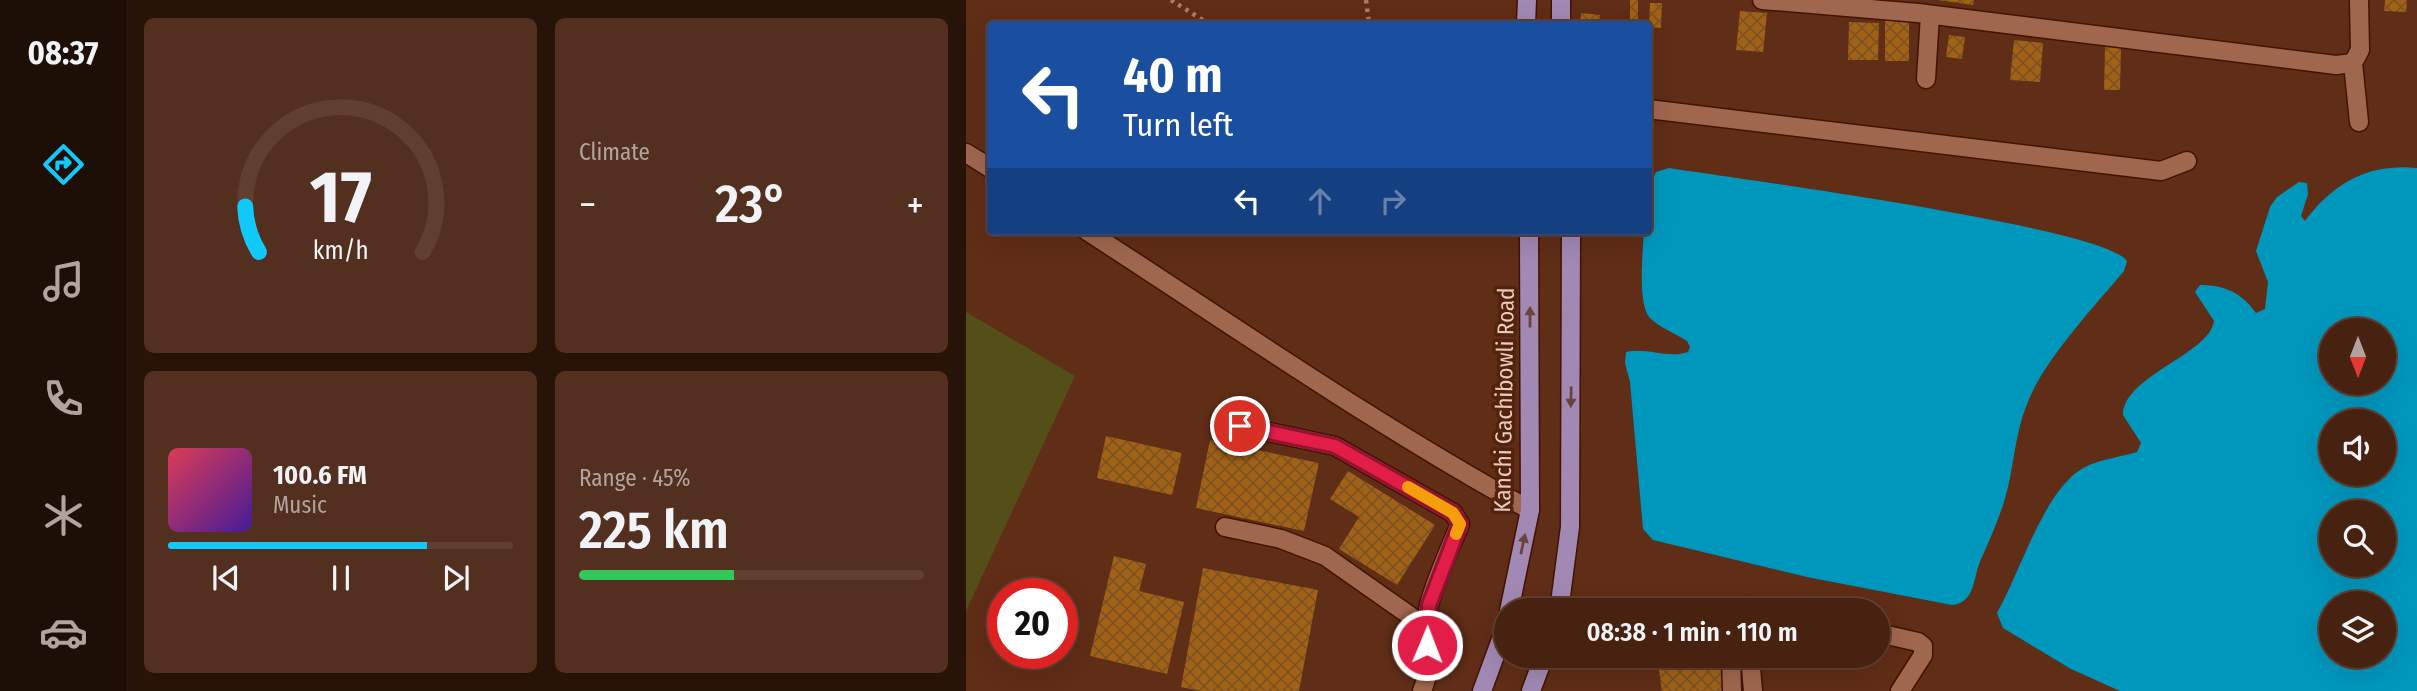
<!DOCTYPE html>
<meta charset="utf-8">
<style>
:root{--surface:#482210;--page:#522f1e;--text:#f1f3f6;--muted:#b1a49f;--line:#603f30;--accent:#11cafb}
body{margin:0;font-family:"Fira Sans Condensed",sans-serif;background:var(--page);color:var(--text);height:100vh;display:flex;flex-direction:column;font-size:26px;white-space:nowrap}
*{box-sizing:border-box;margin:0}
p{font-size:23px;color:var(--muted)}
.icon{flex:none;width:38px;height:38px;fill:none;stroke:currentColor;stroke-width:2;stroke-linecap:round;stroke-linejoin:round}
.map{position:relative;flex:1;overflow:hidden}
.sheet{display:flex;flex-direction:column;gap:18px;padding:18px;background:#281309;width:840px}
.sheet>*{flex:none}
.guide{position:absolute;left:21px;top:21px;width:665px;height:214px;border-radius:7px;box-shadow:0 7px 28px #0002,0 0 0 2px var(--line);background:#1a4fa0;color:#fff;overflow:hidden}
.needle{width:46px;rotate:180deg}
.buttons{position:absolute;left:1353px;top:318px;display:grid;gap:14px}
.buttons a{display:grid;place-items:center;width:77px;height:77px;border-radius:50%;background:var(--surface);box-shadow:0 7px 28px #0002,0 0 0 2px var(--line);font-size:35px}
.speed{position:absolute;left:21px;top:578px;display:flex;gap:14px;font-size:35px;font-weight:700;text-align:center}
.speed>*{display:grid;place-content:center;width:91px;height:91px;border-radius:50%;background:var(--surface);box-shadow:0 7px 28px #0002,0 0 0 2px var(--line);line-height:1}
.speed .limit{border:10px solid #d22;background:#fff;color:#111}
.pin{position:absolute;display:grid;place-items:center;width:60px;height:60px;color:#fff;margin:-30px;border:4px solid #fff;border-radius:50%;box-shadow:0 2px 7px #0007}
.me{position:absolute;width:77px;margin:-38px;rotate:1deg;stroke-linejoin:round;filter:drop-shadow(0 0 5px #0008)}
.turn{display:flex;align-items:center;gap:24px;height:147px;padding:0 21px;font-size:32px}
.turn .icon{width:91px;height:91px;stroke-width:2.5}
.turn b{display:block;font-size:49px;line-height:60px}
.lanes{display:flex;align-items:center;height:66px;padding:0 21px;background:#0003;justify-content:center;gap:35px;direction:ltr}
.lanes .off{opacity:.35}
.big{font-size:52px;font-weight:600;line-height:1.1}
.sheet .tile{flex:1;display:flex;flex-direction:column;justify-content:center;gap:10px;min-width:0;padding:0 24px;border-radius:10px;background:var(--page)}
.sheet .dial{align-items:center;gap:0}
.dial svg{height:182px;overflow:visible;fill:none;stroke:var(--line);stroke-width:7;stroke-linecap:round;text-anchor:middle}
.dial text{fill:var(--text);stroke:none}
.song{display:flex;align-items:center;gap:21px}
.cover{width:84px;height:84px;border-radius:10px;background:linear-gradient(135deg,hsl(350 70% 55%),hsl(260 70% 35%))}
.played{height:7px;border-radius:4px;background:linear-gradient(90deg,var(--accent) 75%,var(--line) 75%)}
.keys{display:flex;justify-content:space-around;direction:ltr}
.heat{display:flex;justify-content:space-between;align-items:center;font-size:38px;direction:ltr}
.charge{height:10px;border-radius:5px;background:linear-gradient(90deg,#34c759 45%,var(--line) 0)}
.sheet .tiles{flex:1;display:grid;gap:18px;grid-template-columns:repeat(2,1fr)}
.trip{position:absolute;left:528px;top:598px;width:396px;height:70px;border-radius:35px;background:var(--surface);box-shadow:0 7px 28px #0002,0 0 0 2px var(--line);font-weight:600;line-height:70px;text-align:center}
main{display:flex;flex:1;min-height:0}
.dock{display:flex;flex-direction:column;width:126px;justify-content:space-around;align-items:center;background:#1d0e06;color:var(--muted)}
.dock .icon{width:49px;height:49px}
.dock .on{color:var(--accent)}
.dock b{font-size:32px;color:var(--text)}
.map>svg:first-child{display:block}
</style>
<main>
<nav class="dock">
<b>08:37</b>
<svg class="icon on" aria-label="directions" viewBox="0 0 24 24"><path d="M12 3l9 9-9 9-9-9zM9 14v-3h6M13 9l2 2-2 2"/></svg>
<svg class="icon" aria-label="music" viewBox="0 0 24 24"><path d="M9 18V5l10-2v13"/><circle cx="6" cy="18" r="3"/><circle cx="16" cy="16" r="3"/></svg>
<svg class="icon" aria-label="phone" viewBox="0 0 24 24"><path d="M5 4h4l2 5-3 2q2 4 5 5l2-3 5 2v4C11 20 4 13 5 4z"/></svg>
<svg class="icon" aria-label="climate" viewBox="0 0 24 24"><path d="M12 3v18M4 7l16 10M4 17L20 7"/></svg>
<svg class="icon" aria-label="car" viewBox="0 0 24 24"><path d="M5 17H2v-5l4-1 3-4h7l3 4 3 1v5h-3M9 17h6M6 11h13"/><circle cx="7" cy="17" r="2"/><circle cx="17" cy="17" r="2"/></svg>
</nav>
<section class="sheet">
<div class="tiles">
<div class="tile dial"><svg viewBox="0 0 100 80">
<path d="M14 69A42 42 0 1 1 86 69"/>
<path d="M14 69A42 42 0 0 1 8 49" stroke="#11cafb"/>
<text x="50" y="56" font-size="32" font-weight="700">17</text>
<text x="50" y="72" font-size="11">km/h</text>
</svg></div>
<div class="tile"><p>Climate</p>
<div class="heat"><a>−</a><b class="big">23°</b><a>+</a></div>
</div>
<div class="tile">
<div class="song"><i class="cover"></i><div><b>100.6 FM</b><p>Music</p></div></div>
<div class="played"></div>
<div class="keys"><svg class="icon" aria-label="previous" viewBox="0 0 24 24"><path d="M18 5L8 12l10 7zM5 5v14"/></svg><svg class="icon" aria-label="pause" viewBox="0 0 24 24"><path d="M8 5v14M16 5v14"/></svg><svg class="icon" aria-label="next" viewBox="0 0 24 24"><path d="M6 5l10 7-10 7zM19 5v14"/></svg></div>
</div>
<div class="tile"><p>Range · 45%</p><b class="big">225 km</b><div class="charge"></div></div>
</div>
</section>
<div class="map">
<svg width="1451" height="691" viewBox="0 0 1451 691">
<defs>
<pattern id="building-cross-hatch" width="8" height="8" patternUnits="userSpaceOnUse" patternTransform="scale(1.75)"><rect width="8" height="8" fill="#a26216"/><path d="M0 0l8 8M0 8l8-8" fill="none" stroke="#7d5324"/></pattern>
</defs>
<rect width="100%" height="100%" fill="#602d16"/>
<polygon fill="#544f18" points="0,312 109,376 0,611"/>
<g fill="#0097bd" fill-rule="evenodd">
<path d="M703 168C766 178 1138 227 1161 261L1158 271C1128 307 1077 361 1061 404 1048 436 1048 470 1038 502 1032 521 1024 539 1016 557 1006 577 1011 602 986 605L841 577 687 540 677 529 664 382 659 363 660 352C681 347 702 359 722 352L724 347 721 341C710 334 693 327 684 318 671 304 677 250 678 231H682L683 187 690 172Z"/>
<path d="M1451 168V691H1154L1105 669 1037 628 1031 613C1054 573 1079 487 1119 467 1135 459 1155 457 1171 452L1175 443 1157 415C1157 376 1244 354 1248 321L1229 292 1234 285C1259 285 1276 293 1290 313L1299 309 1302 282 1290 251 1304 207 1311 197 1333 182 1341 183 1342 194 1335 216 1339 221C1367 183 1403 163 1451 168ZM1365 331H1418V383H1365ZM1365 422H1418V474H1365ZM1365 513H1418V565H1365ZM1365 604H1418V656H1365Z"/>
</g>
<g fill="url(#building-cross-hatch)">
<rect x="664" y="0" width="8" height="24"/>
<polygon points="972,0 1008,0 1007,5"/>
<polygon points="1419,0 1441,0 1440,12 1418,11"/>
<polygon points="684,3 696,3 695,28 683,27"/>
<polygon points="774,11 801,13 797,52 770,50"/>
<polygon points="615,13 634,15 633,24 614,24"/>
<rect x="919" y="21" width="24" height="40"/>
<polygon points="883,22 913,23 912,60 882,60"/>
<polygon points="983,35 999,37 996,59 980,57"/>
<polygon points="1048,40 1077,43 1074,82 1044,80"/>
<polygon points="1139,47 1155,47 1154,90 1138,90"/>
<polygon points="140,436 216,453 206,495 131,478"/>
<polygon points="244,440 353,463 338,531 230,508"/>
<polygon points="382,471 469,525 431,585 373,549 393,517 364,499"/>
<polygon points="148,556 180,564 173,591 218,602 201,674 124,656"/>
<polygon points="237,568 352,590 333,691 235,691 215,687"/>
<polygon points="762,662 763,691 696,691 693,670"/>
</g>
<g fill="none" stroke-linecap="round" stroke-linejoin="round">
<defs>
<g id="minor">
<polyline points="796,0 952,13 1370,65 1387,63"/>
<polyline points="1393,0 1394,50 1387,63 1393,122"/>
<polyline points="960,79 964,15"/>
<polyline points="682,109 1195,171 1221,161"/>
<polyline points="0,153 24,168"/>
<path d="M121 231C268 326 411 426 564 510"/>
<path d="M274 426 369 446 487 513 494 524C483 551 470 578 463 605 456 634 468 664 456 691"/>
<polyline points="259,527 315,539 359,556 460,627"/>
<path d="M763 611C775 602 794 608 808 611"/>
<polyline points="912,633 952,642 957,646 957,655 934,691"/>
<polyline points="765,656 766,691"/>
<polyline points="784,656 787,691"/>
</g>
<g id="major">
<polyline points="560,24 561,0"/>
<polyline points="595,24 595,0"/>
<polyline points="543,611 564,510 563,231"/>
<polyline points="593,611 604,527 605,231"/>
<polyline points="516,691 541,623"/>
<polyline points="565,691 578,656"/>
</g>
</defs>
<use href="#minor" stroke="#431300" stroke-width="21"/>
<use href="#major" stroke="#431300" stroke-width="21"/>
<g stroke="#a77e6c" stroke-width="4.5" stroke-dasharray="3.5 5" stroke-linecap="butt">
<polyline points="205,0 243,24"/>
<polyline points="400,0 403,24"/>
</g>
<use href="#minor" stroke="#a0674f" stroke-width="18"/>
<use href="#major" stroke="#a189b4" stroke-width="18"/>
</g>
<defs><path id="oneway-solid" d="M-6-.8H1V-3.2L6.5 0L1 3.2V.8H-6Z" transform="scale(1.75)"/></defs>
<g fill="#6b423e">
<use href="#oneway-solid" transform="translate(564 317) rotate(-90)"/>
<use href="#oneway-solid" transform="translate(605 397) rotate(91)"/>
<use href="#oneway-solid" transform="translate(557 544) rotate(-78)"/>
</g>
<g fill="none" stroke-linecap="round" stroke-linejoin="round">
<defs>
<polyline id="route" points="274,426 369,446 487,513 494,524 463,605 461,645"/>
</defs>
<use href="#route" stroke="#92132f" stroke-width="18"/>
<use href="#route" stroke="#e11d48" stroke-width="12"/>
<polyline stroke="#f59e0b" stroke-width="12" points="442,487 487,513 494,524 490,534"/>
</g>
<g text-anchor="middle" stroke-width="7" stroke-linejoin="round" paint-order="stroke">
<g font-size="23" fill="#ebcbbe" stroke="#54230b">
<text transform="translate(538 400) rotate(-89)" y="8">Kanchi Gachibowli Road</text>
</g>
</g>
</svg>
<div class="buttons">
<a><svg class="needle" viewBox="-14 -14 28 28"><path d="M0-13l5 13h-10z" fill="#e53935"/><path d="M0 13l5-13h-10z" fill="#b1a49f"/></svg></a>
<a><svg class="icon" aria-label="sound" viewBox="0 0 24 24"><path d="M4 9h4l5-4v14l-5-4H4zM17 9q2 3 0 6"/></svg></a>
<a><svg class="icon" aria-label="search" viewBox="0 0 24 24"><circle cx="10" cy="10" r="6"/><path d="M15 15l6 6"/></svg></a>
<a><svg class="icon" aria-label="layers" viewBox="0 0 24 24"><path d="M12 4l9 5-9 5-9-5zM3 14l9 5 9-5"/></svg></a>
</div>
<div class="speed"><div class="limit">20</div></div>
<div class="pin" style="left:274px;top:426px;background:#d93025"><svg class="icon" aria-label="arrive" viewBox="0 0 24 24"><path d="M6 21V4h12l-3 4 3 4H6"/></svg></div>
<svg class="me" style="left:461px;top:645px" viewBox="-20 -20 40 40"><circle r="17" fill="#e11d48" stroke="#fff" stroke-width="3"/><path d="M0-11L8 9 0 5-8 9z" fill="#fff"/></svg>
<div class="trip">08:38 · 1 min · 110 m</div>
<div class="guide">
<div class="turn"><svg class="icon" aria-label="left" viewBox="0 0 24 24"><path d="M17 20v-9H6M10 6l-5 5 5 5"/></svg><div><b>40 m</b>Turn left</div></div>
<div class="lanes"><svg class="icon" aria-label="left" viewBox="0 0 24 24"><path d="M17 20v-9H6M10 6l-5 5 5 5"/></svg><svg class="icon off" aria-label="ahead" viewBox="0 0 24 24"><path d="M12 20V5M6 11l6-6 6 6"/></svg><svg class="icon off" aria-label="right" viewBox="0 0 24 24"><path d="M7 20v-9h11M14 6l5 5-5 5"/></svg></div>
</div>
</div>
</main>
